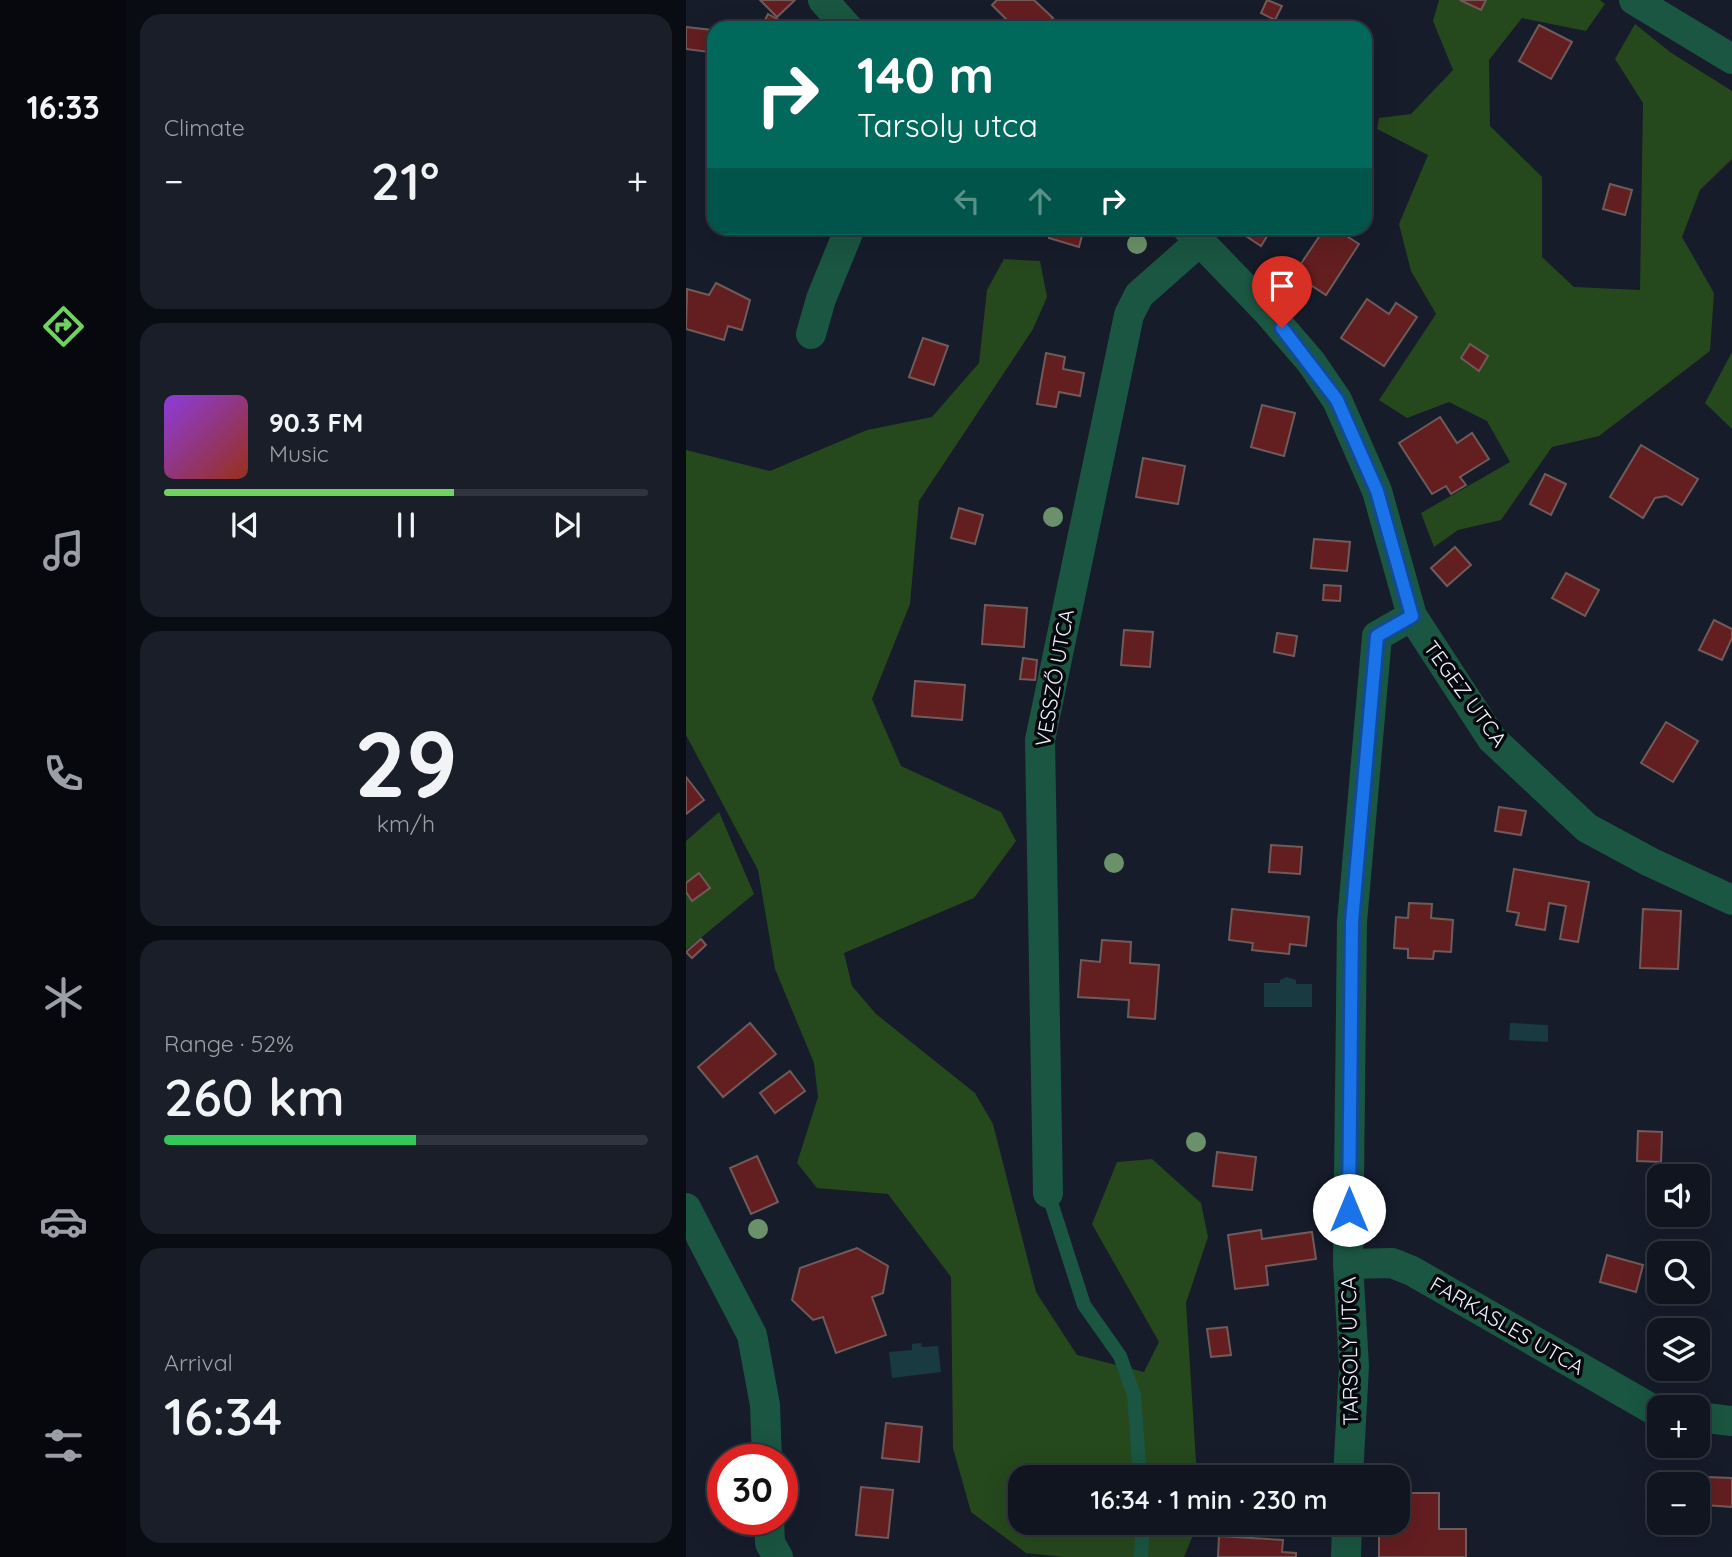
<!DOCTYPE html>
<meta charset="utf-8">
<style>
:root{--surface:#101520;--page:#191e29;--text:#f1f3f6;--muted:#9c9fa5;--line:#30343e;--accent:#70d35f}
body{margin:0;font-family:Quicksand,sans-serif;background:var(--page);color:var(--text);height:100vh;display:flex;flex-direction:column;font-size:26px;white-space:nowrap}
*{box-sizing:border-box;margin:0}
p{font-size:23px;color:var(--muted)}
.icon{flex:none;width:38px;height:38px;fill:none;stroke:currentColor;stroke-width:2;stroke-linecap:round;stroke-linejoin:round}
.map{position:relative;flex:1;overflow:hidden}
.sheet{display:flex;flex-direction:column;gap:14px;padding:14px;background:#090c12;width:560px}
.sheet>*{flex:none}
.guide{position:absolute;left:21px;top:21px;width:665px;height:214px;border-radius:21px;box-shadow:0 7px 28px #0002,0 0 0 2px var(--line);background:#00695c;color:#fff;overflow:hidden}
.tools{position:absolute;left:961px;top:1164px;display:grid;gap:14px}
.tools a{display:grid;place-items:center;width:63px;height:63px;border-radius:14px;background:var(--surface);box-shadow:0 7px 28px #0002,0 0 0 2px var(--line);font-size:35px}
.speed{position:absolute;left:21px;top:1444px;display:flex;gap:14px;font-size:35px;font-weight:700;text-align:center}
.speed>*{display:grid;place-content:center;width:91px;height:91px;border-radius:50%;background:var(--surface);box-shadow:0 7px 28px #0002,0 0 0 2px var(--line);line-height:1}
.speed .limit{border:10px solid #d22;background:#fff;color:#111}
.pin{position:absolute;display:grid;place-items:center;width:60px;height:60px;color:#fff;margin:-72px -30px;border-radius:50% 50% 50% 0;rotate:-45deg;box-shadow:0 0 7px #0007}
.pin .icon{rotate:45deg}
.me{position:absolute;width:77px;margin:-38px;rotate:0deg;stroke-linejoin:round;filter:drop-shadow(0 0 5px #0008)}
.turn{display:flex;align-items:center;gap:24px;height:147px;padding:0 35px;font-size:32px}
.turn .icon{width:91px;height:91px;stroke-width:2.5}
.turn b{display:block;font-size:49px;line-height:60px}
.lanes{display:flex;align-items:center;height:66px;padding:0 35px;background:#0003;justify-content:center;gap:35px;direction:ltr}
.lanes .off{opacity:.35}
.big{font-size:52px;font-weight:600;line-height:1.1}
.sheet .tile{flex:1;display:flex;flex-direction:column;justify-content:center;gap:10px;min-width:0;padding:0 24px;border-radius:21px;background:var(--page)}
.sheet .dial{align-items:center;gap:0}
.dial b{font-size:91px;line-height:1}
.song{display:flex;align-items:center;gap:21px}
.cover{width:84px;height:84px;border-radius:10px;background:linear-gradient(135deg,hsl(270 70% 55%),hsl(10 70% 35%))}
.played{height:7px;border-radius:4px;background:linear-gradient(90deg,var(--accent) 60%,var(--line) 60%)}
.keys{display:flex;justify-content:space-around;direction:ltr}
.heat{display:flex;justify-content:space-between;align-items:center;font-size:38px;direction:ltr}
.charge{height:10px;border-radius:5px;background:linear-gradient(90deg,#34c759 52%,var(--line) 0)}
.trip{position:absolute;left:322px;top:1465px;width:402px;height:70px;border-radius:21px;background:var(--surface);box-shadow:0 7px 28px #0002,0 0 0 2px var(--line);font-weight:600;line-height:70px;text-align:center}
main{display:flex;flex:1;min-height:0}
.dock{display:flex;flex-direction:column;width:126px;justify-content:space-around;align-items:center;background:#06080d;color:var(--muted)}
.dock .icon{width:49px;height:49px}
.dock .current{color:var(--accent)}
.dock b{font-size:32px;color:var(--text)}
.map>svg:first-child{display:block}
</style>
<main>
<nav class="dock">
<b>16:33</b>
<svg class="icon current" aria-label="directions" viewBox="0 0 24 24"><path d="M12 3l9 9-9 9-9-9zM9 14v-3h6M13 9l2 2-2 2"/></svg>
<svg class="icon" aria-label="music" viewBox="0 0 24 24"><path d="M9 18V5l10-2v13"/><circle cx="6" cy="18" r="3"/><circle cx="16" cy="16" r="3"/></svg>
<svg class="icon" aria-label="phone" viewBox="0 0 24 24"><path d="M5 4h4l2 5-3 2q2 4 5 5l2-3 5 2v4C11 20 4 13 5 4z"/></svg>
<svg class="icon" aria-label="climate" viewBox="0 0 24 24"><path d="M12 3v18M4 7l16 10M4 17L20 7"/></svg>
<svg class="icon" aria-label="car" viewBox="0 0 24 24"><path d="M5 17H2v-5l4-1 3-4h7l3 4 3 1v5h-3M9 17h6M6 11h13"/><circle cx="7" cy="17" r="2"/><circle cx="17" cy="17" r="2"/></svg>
<svg class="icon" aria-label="filters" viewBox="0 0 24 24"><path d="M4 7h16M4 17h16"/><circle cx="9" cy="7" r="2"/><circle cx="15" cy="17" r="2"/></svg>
</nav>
<section class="sheet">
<div class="tile"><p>Climate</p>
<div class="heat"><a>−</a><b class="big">21°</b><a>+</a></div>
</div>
<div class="tile">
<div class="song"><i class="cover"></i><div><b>90.3 FM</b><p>Music</p></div></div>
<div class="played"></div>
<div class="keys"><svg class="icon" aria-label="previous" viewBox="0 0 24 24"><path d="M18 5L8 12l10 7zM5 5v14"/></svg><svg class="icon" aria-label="pause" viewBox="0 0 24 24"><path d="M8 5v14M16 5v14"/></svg><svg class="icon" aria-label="next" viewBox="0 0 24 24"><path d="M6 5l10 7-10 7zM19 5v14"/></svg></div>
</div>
<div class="tile dial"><b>29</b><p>km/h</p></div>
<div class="tile"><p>Range · 52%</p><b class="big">260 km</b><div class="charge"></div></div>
<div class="tile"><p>Arrival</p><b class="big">16:34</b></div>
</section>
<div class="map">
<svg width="1046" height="1557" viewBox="0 0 1046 1557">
<rect width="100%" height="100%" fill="#161c2a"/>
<g fill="#26481d">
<polygon points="753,0 914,0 919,4 900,31 836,18 803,60 804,126 856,177 856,257 888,287 954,290 957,103 929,59 949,24 984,52 1046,91 1046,159 1014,190 996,237 1028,293 1024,351 913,436 866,447 815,520 772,530 748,547 735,513 824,462 801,421 763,402 721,418 693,400 750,314 725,271 713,224 742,155 691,129 693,118 725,114 767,70 747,21"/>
<polygon points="318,259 354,261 361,297 347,329 233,501 224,604 186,699 215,766 315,812 330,841 288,898 158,953 166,986 190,1014 289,1093 307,1124 350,1292 391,1355 458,1372 473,1342 406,1224 431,1162 466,1159 515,1203 522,1237 500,1303 511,1477 334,1477 334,1522 512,1523 498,1557 378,1557 340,1553 285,1512 267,1448 265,1277 202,1194 131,1188 111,1163 132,1097 128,1063 89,969 72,870 0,735 0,450 84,471 181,430 246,417 293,363 301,290"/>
<polygon points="1046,352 1046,429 1019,403"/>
<polygon points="33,812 68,894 0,950 0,841"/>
</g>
<g fill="#193a40">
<polygon points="601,977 610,980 610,984 626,984 626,1007 578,1007 578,983 594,983 594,980"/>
<polygon points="824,1023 862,1025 862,1042 823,1040"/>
<polygon points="235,1343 236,1347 252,1346 255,1372 206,1378 203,1352 226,1350 226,1344"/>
</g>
<g fill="#631e20" stroke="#705b5a" stroke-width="2">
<polygon points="74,0 109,0 91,17"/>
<polygon points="311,0 348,0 367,18 357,28 329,28 306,5"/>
<polygon points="581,0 596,6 589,20 575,13"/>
<polygon points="774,0 800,0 795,10"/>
<polygon points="82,14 107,28 75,28"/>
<polygon points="853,25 886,42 865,79 833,61"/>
<polygon points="0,27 26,30 23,52 0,49"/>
<polygon points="924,184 946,190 939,215 917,209"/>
<polygon points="366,228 398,228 393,247 363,238"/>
<polygon points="548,228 586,228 575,246"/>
<polygon points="639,228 648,228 673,244 640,295 608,274"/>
<polygon points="30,283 64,300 56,330 42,326 38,340 0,329 1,289 23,295"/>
<polygon points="681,299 703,314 710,303 731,317 698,366 655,338"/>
<polygon points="237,338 262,346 248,385 223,377"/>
<polygon points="784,344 802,356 793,371 775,358"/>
<polygon points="360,353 379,357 377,369 398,373 394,396 373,392 370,407 351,404"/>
<polygon points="576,405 609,413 598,456 565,447"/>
<polygon points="754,417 771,443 786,433 803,459 774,477 780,485 765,494 760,486 746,494 713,443"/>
<polygon points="955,445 1012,479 996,505 980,496 969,498 957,518 924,497"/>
<polygon points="457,458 499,466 492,504 450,497"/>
<polygon points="859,474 880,484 865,515 844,504"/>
<polygon points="273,508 297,515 289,544 265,538"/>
<polygon points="628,539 664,542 661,571 625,568"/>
<polygon points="769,547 785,565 761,586 745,568"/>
<polygon points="880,573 913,590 899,616 866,598"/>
<polygon points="638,585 655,586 654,601 637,600"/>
<polygon points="299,605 341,608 338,647 296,644"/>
<polygon points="1028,620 1046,629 1046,638 1036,660 1013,650"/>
<polygon points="438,630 467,632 464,667 435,665"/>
<polygon points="591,633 611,636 608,656 588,652"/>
<polygon points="337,658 351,660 349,680 334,679"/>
<polygon points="229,681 279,685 276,720 226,716"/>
<polygon points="980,722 1012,741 987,782 955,763"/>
<polygon points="0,777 18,800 0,814"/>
<polygon points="813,807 840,811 835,835 809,831"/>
<polygon points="585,845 616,847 614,874 583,872"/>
<polygon points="828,869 903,882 892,942 874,939 880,906 863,903 859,930 830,925 833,913 821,911"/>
<polygon points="13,873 24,888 6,901 0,892 0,883"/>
<polygon points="723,903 746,904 745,918 767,920 765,952 748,951 747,959 722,958 722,949 708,948 710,917 722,918"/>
<polygon points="546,909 623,917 620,946 604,944 603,954 566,950 567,943 543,940"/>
<polygon points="957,909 995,911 992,969 954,968"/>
<polygon points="15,939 20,945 6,958 0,952"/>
<polygon points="416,940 445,942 444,963 473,965 469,1019 442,1017 443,1000 392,997 395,960 414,962"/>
<polygon points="64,1023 90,1054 37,1097 12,1067"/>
<polygon points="104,1071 119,1091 89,1113 74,1093"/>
<polygon points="952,1131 976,1132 975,1162 951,1161"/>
<polygon points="531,1152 570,1157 566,1190 527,1186"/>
<polygon points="71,1156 92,1202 65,1214 44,1168"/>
<polygon points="575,1230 576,1239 626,1232 630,1259 580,1266 582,1285 549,1289 542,1235"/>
<polygon points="171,1248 202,1266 197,1293 186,1297 200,1335 150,1353 137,1317 127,1320 106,1300 114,1268"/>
<polygon points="921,1255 957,1265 950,1292 914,1282"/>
<polygon points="541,1327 545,1355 525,1357 521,1329"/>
<polygon points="200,1423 236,1427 233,1462 196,1458"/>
<polygon points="1021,1477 1046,1478 1046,1507 1019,1505"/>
<polygon points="175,1487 207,1490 202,1538 170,1535"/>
<polygon points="712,1493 753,1493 753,1529 780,1529 780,1557 693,1557 693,1530 710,1529 712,1522"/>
<polygon points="533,1536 597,1540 596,1552 610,1553 610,1557 532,1557"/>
</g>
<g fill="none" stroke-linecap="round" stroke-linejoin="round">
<g stroke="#1a5641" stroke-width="14">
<polyline points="362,1193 398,1305 434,1356 448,1395 454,1477"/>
<polyline points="455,1557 457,1522"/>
</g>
<g stroke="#1a5641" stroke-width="30">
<polyline points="137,0 162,28"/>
<polyline points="948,0 1046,59"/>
<polyline points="501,228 581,311 625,362 651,400 691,491 726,616 806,739 901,828 964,862 1046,900"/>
<polyline points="125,334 135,299 164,228"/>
<polyline points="362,1193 354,740 443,315 453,295 513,242"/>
<polyline points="0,1208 66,1335 79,1405 81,1460"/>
<polyline points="662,1264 706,1263 726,1271 973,1413"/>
<polyline points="1012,1417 1046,1421"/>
<polyline points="662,1477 668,1366 662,1264 666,922 691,636 726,616"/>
<polyline points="83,1519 84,1543 92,1557"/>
<polyline points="660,1557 661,1522"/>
</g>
</g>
<g fill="#6a9169">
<circle cx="451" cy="244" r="10"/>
<circle cx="367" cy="517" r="10"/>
<circle cx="428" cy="863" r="10"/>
<circle cx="510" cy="1142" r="10"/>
<circle cx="72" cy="1229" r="10"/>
</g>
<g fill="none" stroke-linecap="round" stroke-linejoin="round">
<defs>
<polyline id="route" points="596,328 651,400 691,491 726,616 691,636 666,922 663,1210"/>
</defs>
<use href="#route" stroke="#114b97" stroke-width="18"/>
<use href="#route" stroke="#1a73e8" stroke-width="12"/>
</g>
<g text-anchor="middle" stroke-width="7" stroke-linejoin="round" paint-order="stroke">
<g font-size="21" fill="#ecf1fa" stroke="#05070c">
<text transform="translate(369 678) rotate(-80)" y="7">VESSZŐ UTCA</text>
<text transform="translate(779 694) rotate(54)" y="7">TEGEZ UTCA</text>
<text transform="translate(821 1326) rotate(30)" y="7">FARKASLES UTCA</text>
<text transform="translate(664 1351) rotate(-91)" y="7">TARSOLY UTCA</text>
</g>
</g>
</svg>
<div class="tools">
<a><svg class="icon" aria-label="sound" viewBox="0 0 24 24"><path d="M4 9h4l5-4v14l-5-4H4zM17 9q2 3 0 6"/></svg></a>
<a><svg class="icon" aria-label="search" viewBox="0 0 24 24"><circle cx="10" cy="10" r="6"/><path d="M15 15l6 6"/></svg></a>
<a><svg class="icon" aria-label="layers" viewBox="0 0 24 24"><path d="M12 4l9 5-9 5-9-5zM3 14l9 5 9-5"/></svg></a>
<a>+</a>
<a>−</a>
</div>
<div class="speed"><div class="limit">30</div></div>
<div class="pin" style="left:596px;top:328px;background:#d93025"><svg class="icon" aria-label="arrive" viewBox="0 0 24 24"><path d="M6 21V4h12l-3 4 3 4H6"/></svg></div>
<svg class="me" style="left:663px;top:1210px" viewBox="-20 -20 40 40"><circle r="19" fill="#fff"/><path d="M0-13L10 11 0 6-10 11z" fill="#1a73e8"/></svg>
<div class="trip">16:34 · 1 min · 230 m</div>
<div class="guide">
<div class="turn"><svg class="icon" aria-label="right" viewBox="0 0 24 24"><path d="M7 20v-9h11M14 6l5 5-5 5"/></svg><div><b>140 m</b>Tarsoly utca</div></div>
<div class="lanes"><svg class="icon off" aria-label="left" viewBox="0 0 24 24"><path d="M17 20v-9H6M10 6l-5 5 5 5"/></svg><svg class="icon off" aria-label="ahead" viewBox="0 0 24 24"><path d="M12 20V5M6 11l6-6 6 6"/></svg><svg class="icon" aria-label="right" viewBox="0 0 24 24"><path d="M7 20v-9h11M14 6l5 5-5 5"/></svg></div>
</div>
</div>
</main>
